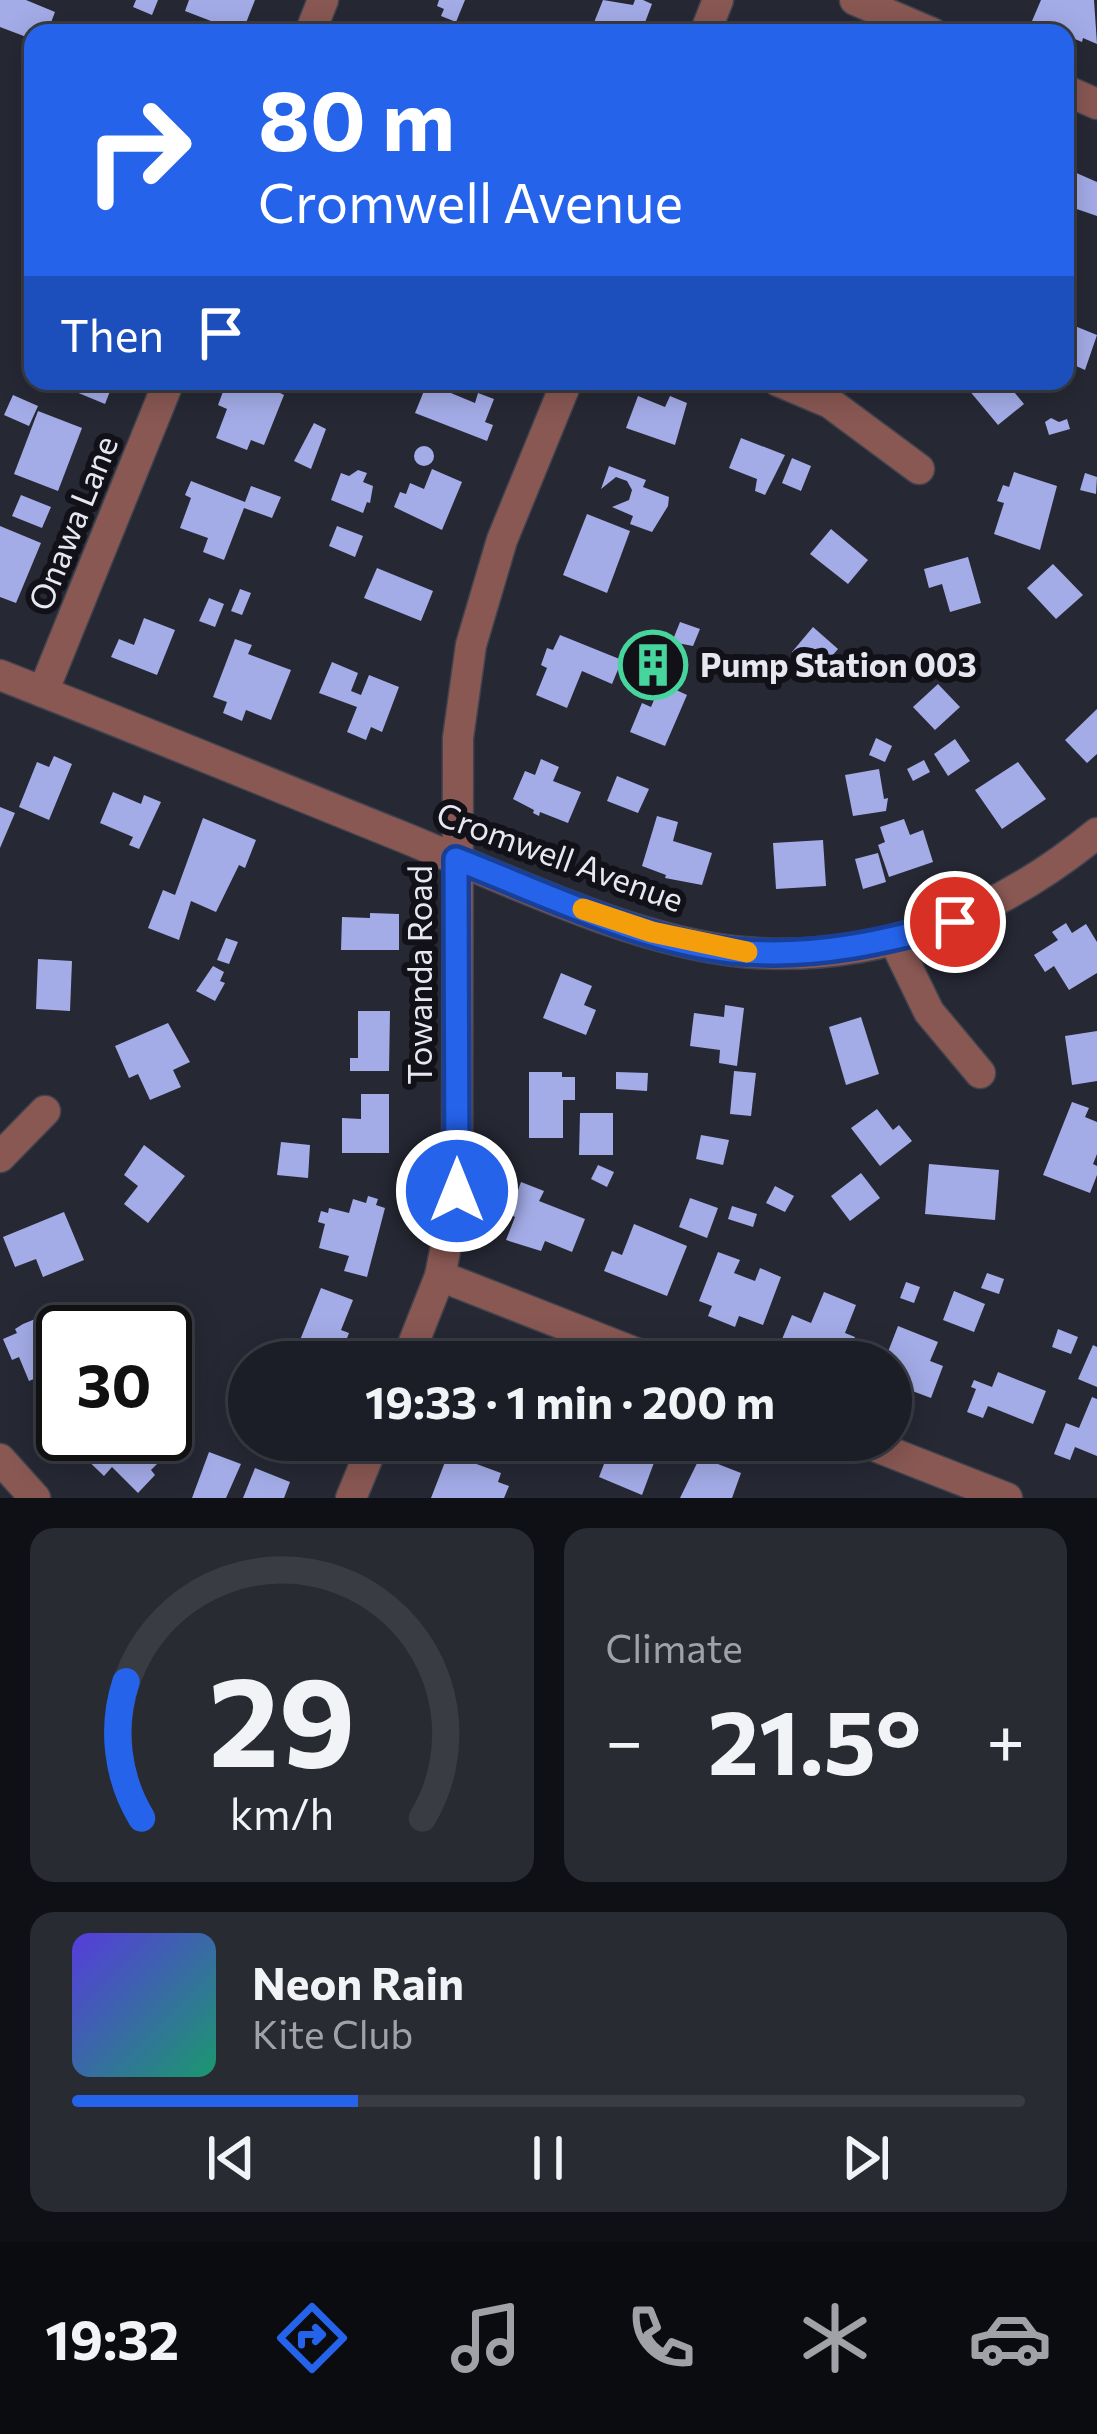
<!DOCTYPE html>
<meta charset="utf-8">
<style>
:root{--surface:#1c1e27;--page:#292b33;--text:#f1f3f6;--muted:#a0a2a7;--line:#3a3c44;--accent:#2563eb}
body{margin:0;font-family:Commissioner,sans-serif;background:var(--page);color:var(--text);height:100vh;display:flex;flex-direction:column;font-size:45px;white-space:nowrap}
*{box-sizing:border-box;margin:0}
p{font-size:39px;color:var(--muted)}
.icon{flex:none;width:66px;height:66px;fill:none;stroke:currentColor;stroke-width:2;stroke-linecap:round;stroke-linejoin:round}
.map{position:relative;height:1498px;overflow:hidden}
.details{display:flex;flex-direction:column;gap:30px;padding:30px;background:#0f1015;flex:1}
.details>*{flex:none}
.hud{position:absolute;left:24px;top:24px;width:1050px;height:366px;border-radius:24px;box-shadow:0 6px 30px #0003,0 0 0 3px var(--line);background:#2563eb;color:#fff;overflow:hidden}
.speed{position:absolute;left:36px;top:1305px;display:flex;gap:24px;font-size:60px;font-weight:700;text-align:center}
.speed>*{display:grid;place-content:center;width:156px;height:156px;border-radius:50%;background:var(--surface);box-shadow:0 6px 30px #0003,0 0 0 3px var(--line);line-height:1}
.speed .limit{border:6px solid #111;border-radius:18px;background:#fff;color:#111}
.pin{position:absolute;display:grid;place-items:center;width:102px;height:102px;color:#fff;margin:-51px;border:6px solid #fff;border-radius:50%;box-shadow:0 3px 12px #0007}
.me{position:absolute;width:132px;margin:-66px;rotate:0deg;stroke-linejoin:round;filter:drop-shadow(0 0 9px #0008)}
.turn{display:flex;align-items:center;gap:42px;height:252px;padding:0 36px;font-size:54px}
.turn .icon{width:156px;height:156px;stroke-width:2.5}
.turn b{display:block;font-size:84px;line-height:102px}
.then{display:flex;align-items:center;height:114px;padding:0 36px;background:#0003;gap:24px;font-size:45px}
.big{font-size:90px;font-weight:700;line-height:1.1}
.details .widget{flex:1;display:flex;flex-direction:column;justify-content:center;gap:18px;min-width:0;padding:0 42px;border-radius:24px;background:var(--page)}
.details .dial{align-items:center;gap:0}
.dial svg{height:312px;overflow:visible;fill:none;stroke:var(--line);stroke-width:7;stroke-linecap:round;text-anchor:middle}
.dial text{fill:var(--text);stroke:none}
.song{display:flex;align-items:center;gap:36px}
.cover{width:144px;height:144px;border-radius:18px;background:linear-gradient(135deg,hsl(250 70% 55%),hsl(160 70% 35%))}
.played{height:12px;border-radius:6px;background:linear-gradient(90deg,var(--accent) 30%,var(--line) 30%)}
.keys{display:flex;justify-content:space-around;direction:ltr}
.heat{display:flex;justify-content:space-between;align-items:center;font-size:66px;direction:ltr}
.details .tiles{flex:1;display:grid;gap:30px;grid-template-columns:1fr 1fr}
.widget:last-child{grid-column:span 2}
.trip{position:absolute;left:228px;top:1341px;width:684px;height:120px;border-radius:60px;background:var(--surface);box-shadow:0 6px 30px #0003,0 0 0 3px var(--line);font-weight:700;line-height:120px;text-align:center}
.dock{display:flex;height:192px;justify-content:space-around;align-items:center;background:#0b0c10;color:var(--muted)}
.dock .icon{width:84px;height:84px}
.dock .on{color:var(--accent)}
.dock b{font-size:54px;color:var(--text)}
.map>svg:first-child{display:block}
</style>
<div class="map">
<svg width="1097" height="1498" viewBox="0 0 1097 1498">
<rect width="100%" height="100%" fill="#262834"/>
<g fill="#a4ace8">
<polygon points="0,0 26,0 55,12 47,33 33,33 29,38 0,27"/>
<polygon points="136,0 158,0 152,15 133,7"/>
<polygon points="189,0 255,0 242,33 185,11"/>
<polygon points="439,0 465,0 456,22 441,16 444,9 437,6"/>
<polygon points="603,0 633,5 635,0 643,0 652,4 641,33 613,33 593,25"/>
<polygon points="1041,0 1094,0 1097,44 1083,38 1082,42 1032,21"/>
<polygon points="1065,168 1097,182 1097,216 1065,205"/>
<polygon points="1065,322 1097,335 1085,370 1065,361"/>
<polygon points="66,381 114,381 105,404 64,387"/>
<polygon points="227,381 257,381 284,395 264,445 251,440 247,450 216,438 227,409 218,405"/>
<polygon points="428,381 450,381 446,391 475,403 478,393 494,399 485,422 493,425 487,441 415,413"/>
<polygon points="978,381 1005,381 1024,404 998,425 968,389"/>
<polygon points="13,395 38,406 29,426 4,415"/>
<polygon points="638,396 665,407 670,396 687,403 675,445 626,428"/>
<polygon points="38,411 82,428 58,491 14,474"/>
<polygon points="1051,418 1059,422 1067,419 1070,429 1049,435 1045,422"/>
<polygon points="314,423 326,429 311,469 294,461"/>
<polygon points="741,438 785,455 765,495 755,491 757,479 729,468"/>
<circle cx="424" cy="456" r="10"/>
<polygon points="792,458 811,466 801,491 782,483"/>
<polygon points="609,466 646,480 643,487 669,497 668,506 652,532 630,524 633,516 612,507 629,500 632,490 627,481 616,477 601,489"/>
<polygon points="432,469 462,482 442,530 394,507 400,492 406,494 410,483 424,489"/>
<polygon points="358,470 367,473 363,482 373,486 370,503 367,502 363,513 331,500 341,473 349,476"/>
<polygon points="1014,472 1057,486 1040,550 994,534 1004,503 997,501 1003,485 1009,487"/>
<polygon points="1085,473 1097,477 1096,494 1080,490"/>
<polygon points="191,481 245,502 251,486 281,497 272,518 244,508 224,560 203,552 208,538 180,528 191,498 185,495"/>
<polygon points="21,495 51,507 42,528 12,516"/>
<polygon points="587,514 630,531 607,593 563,575"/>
<polygon points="0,526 41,543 16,603 0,597"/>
<polygon points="337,526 363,536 355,557 329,546"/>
<polygon points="831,529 868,560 848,584 810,554"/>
<polygon points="968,557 981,603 950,612 942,584 929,588 924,569"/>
<polygon points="1053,564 1083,595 1056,619 1027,588"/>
<polygon points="377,568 433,591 421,621 364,598"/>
<polygon points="240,589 251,593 242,615 231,611"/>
<polygon points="209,598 224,604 215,627 199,621"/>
<polygon points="144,618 175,630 157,675 111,657 119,639 134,645"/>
<polygon points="680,622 700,629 693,646 672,642"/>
<polygon points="813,627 838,649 817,673 792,652"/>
<polygon points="560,635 622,660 612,684 582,671 567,708 536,695 547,668 541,665 547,648 553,650"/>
<polygon points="235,639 252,645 248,654 291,670 271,720 246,710 242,721 223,713 227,702 213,697"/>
<polygon points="637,653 667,663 663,674 642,671 644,667 633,663"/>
<polygon points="332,662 358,673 351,691 361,695 369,675 399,687 382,732 371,727 366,740 347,732 357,707 319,693"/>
<polygon points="661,683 687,695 665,746 630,732 642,703 651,707"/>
<polygon points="938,684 960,707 935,730 913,707"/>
<polygon points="1097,709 1097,754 1087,763 1065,740"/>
<polygon points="876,738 892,746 885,762 869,755"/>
<polygon points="955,739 970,761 948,776 934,754"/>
<polygon points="54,756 72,764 49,820 19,807 37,762 49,767"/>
<polygon points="541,759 559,767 553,781 581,792 568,823 540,812 539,816 533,813 534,810 513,799 525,771 535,775"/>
<polygon points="924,760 930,772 913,781 907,769"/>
<polygon points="1018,762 1046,799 1002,829 975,790"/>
<polygon points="879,769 884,799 888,798 886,811 853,816 845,775"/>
<polygon points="617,776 649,789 638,813 607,801"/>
<polygon points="113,792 141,804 144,795 161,802 139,849 129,845 133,837 100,823"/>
<polygon points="0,807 15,813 0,848"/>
<polygon points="657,816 678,822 673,841 712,853 702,885 665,878 666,875 642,866"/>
<polygon points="203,818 256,840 245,868 239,865 216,912 191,901 179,940 148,928 163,890 175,895"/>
<polygon points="904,819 910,835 923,830 933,862 889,877 878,845 885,842 880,827"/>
<polygon points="823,840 826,886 776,889 773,843"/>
<polygon points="878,853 886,882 863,889 855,859"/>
<polygon points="370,913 399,914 399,950 341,950 342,917 370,918"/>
<polygon points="1066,923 1072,933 1086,924 1097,942 1097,973 1069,990 1054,966 1045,972 1034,955 1058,940 1052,932"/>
<polygon points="226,938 238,942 229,964 217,960"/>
<polygon points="38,959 72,961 70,1011 36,1009"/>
<polygon points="213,966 224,972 220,981 225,983 215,1001 196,991"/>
<polygon points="561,973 592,986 584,1005 596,1010 586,1035 543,1018"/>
<polygon points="725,1005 744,1008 737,1066 719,1063 720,1050 690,1046 694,1013 724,1017"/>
<polygon points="358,1011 390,1011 389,1071 350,1071 350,1058 358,1058"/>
<polygon points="861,1017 879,1074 846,1085 829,1027"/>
<polygon points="168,1023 190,1062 173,1070 181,1087 150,1100 138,1074 129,1078 115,1046"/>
<polygon points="1097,1031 1097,1081 1072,1085 1065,1036"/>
<polygon points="734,1071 756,1073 751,1116 730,1114"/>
<polygon points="529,1072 562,1072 562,1077 575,1077 575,1100 563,1100 563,1138 529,1138"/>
<polygon points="616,1072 648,1073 647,1091 616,1089"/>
<polygon points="361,1094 389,1094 389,1153 342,1153 342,1118 361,1119"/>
<polygon points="1072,1102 1089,1108 1085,1117 1097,1122 1097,1154 1093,1164 1097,1166 1097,1175 1090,1193 1043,1175"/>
<polygon points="877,1109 893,1130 899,1125 912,1141 880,1166 851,1128"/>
<polygon points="580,1113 613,1113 613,1155 579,1155"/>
<polygon points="701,1135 729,1140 723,1165 696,1159"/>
<polygon points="281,1142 310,1145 308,1178 277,1175"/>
<polygon points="144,1145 185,1176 148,1223 124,1204 138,1186 124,1175"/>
<polygon points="929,1164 999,1170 995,1220 925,1214"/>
<polygon points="598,1165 614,1172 607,1187 591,1179"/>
<polygon points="861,1173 880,1198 850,1221 831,1196"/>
<polygon points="521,1182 544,1191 539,1201 585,1219 572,1252 545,1241 541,1251 506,1240 515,1217 509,1214"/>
<polygon points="775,1186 794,1196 785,1212 766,1203"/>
<polygon points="368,1196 378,1199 376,1205 385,1208 367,1277 344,1271 349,1256 319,1248 325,1224 318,1222 321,1211 328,1213 329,1208 349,1213 353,1199 366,1203"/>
<polygon points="690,1198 718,1208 707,1238 679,1227"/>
<polygon points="732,1206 757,1214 753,1227 728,1219"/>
<polygon points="64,1212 84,1260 43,1277 36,1259 15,1267 3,1237"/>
<polygon points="634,1224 687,1246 667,1296 604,1271 612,1251 622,1255"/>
<polygon points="718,1252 740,1260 734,1273 755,1281 760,1268 781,1277 763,1325 739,1316 735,1327 708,1316 712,1306 699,1301"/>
<polygon points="987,1273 1004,1279 999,1294 981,1288"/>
<polygon points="906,1282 920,1287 914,1303 900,1298"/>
<polygon points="321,1288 353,1300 341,1330 349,1333 338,1362 318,1358 313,1362 309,1360 311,1355 296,1350"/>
<polygon points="954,1291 985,1304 974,1332 943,1320"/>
<polygon points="824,1292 856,1305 845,1333 855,1337 848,1357 813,1342 807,1355 780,1344 792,1315 811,1323"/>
<polygon points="55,1311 64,1332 63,1367 29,1381 19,1357 12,1360 3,1339 17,1333 15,1329 23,1324"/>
<polygon points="898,1326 938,1342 930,1361 943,1366 931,1398 891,1383 891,1362 884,1362"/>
<polygon points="1058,1329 1078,1337 1071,1354 1052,1347"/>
<polygon points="1093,1345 1097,1347 1097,1387 1078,1379"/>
<polygon points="998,1372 1046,1391 1033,1424 988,1406 983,1418 967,1412 976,1389 971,1387 974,1380 992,1387"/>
<polygon points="1092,1397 1097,1399 1097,1456 1075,1447 1070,1460 1054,1454 1066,1423 1079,1428"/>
<polygon points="99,1434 130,1434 159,1462 151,1470 155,1475 138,1493 112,1467 104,1476 80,1453"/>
<polygon points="262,1440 313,1440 307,1456 283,1447 281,1452 260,1445"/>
<polygon points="586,1440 657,1440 650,1458 655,1460 642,1495 599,1477 604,1464 581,1456"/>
<polygon points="452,1444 475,1453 471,1462 501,1473 498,1482 509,1486 504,1498 431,1498"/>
<polygon points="209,1452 241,1464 226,1498 192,1498"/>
<polygon points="700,1457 741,1473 732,1498 680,1498"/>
<polygon points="255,1468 290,1482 284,1498 243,1498"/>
</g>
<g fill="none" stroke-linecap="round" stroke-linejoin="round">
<defs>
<g id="minor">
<polyline points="855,0 932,33"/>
<polyline points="310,33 323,0"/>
<polyline points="705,33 718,0"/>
<polyline points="1065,90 1097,104"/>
<polyline points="778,381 830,403 919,469"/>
<path d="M0 675C133 727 266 782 398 835 502 877 632 942 743 952 876 964 996 916 1097 833"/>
<polyline points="43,692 169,381"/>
<polyline points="894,940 929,1012 980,1073"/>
<polyline points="0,1157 45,1111"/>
<polyline points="440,1276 659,1362"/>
<polyline points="406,1362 440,1276 457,1191 458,738 471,645 502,540 567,381"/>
<polyline points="859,1440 1007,1498"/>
<polyline points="0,1459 35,1498"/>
<polyline points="351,1498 375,1440"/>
</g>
</defs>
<use href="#minor" stroke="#41434e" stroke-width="33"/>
<use href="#minor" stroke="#895853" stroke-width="30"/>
</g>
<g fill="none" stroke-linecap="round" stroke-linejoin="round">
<defs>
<path id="route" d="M457 1191 456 859C543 893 651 946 745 952 818 957 886 942 955 922"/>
</defs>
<use href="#route" stroke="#184099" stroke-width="30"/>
<use href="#route" stroke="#2563eb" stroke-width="21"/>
<polyline stroke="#f59e0b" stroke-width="21" points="583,909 652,932 747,952"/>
</g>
<defs>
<symbol id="building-ring" viewBox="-11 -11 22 22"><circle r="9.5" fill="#111117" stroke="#48d49d" stroke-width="1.5"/><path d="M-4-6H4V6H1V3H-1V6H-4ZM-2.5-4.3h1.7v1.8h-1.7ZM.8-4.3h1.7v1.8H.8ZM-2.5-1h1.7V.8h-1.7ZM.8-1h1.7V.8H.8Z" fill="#48d49d"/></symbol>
</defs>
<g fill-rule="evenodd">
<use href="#building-ring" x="615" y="627" width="76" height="76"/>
</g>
<g text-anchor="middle" stroke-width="12" stroke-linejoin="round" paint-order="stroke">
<g font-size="33" fill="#e6e7f0" stroke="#111117">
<text transform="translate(73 523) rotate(-68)" y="12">Onawa Lane</text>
<text transform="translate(560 857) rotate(20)" y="12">Cromwell Avenue</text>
<text transform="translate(420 975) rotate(-90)" y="12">Towanda Road</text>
</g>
<g font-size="33" font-weight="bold" fill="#e6e7f0" stroke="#111117" text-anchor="start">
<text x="700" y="677">Pump Station 003</text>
</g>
</g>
</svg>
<div class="speed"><div class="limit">30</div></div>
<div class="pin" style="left:955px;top:922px;background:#d93025"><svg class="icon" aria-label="arrive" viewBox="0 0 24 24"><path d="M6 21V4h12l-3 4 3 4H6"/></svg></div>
<svg class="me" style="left:457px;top:1191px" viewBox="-20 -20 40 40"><circle r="17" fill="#2563eb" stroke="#fff" stroke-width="3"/><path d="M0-11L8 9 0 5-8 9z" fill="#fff"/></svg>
<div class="trip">19:33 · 1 min · 200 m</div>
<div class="hud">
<div class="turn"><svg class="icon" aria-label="right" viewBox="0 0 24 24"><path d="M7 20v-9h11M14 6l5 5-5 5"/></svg><div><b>80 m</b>Cromwell Avenue</div></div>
<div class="then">Then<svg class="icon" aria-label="arrive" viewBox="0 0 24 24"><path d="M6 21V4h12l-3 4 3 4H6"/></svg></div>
</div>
</div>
<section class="details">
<div class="tiles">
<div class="widget dial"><svg viewBox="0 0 100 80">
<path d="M14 69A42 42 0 1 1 86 69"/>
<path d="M14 69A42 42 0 0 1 10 34" stroke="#2563eb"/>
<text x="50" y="56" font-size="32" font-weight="700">29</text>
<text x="50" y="72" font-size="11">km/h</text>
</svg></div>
<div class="widget"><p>Climate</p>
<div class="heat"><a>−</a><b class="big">21.5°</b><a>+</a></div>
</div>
<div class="widget">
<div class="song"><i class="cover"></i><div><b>Neon Rain</b><p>Kite Club</p></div></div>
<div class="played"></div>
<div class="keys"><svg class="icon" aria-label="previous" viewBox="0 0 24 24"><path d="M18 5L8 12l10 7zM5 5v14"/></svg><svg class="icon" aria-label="pause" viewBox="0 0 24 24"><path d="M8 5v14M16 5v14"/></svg><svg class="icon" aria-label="next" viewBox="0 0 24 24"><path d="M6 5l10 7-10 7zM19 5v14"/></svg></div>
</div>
</div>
</section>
<nav class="dock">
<b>19:32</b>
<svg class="icon on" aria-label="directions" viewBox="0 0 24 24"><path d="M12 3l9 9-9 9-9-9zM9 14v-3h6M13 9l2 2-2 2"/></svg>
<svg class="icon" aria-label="music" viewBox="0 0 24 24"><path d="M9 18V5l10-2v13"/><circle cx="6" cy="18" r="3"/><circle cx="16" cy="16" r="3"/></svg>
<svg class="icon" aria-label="phone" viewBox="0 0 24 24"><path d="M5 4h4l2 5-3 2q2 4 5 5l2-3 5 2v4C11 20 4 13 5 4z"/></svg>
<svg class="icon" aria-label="climate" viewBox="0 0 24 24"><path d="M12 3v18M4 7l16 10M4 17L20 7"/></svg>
<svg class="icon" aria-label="car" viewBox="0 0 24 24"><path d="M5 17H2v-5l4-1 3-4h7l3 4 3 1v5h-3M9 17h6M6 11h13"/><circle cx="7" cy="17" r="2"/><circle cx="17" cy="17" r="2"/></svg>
</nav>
